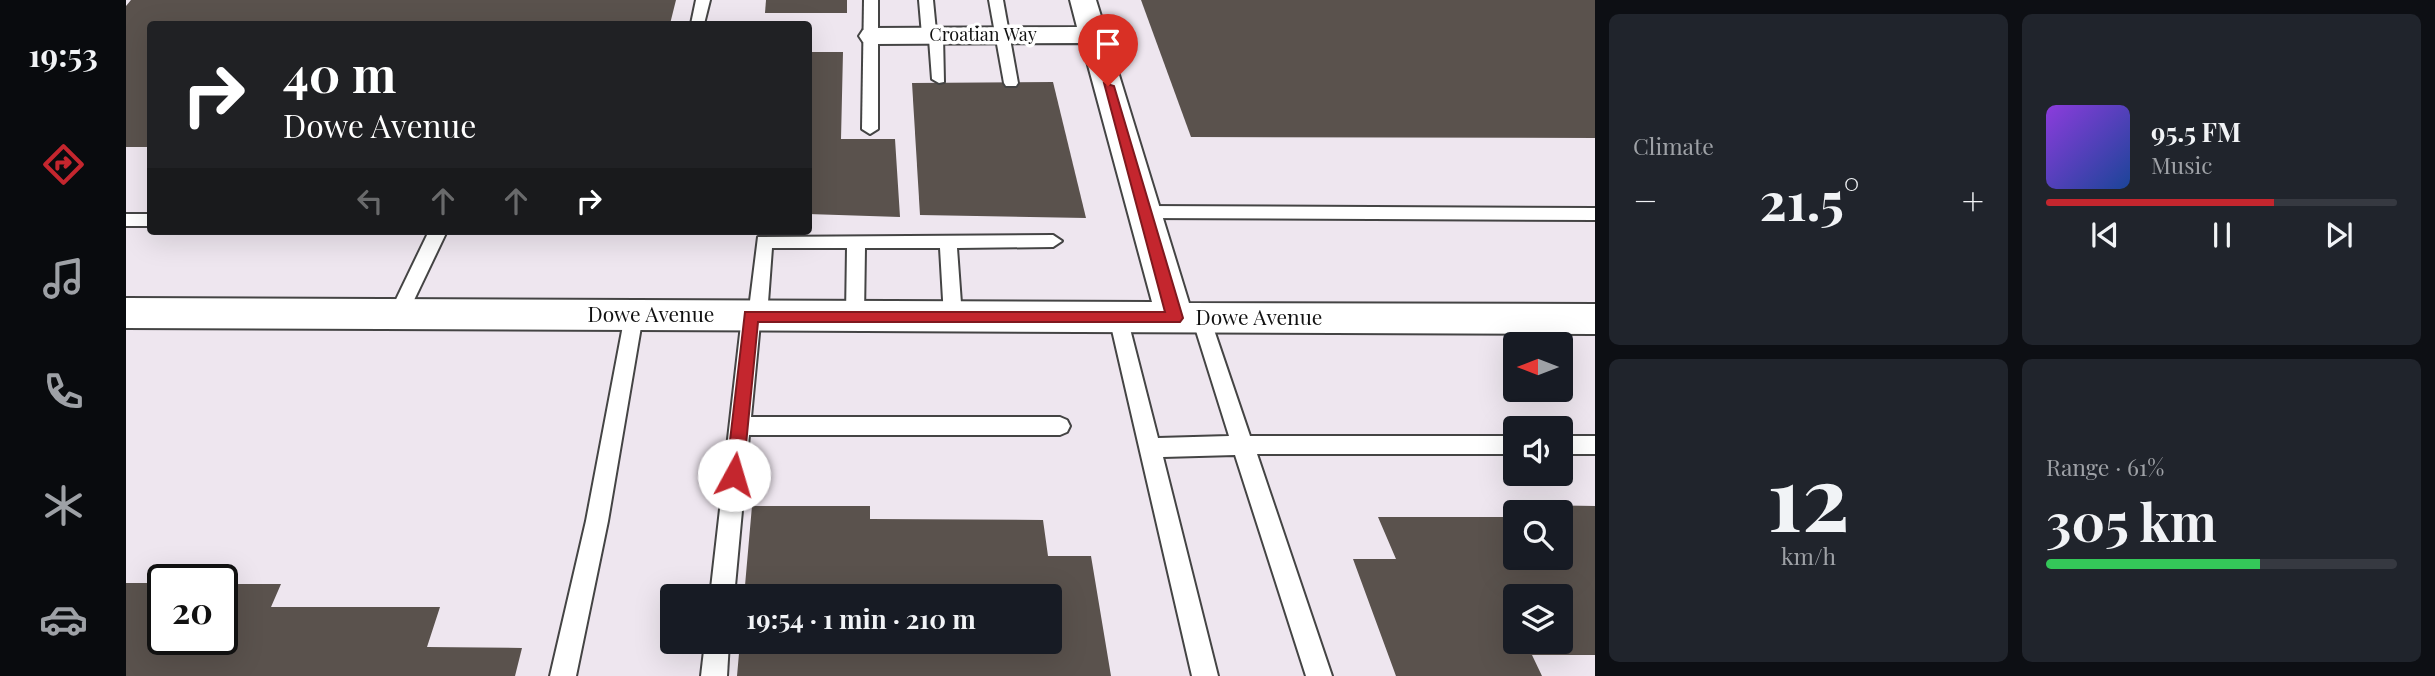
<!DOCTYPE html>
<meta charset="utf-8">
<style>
:root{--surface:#171b24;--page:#20242c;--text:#f1f3f6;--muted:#9ea1a6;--line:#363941;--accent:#c4262e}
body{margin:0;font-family:"Playfair Display",serif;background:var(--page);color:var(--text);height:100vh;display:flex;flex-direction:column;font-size:26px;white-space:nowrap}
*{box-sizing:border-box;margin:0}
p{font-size:23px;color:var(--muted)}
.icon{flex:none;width:38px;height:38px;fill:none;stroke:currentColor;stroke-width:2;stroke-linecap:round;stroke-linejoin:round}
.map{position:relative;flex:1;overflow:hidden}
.side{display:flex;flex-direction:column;gap:14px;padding:14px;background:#0d0f14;width:840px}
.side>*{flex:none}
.banner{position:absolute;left:21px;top:21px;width:665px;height:214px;border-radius:7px;box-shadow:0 7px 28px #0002;background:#202124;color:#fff;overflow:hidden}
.needle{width:46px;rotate:270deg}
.tools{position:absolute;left:1377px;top:332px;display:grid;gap:14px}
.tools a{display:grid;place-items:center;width:70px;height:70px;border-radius:7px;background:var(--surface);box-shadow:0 7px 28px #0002;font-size:35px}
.speed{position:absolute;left:21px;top:564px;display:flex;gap:14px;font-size:35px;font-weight:700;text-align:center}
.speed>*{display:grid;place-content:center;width:91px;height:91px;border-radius:50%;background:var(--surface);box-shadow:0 7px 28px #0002;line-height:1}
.speed .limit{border:4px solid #111;border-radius:10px;background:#fff;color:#111}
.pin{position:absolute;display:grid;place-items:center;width:60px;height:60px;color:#fff;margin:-72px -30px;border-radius:50% 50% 50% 0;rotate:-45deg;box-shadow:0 0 7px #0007}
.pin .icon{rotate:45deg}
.me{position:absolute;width:77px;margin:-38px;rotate:6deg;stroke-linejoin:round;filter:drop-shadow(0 0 5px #0008)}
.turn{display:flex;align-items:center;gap:24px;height:147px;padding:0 21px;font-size:32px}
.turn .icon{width:91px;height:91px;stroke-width:2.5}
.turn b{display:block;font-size:49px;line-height:60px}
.lanes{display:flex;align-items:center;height:66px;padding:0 21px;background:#0003;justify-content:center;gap:35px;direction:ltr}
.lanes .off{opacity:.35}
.big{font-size:52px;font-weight:700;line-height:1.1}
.side .tile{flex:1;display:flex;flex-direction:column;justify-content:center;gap:10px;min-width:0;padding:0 24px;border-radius:10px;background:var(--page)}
.side .dial{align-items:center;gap:0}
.dial b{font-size:91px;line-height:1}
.song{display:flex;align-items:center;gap:21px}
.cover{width:84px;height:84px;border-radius:10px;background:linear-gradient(135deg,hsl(270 70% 55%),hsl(220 70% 35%))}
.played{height:7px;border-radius:4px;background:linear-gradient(90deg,var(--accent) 65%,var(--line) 65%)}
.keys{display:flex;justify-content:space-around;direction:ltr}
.heat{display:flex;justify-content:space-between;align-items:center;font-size:38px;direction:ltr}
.charge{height:10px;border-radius:5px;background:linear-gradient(90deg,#34c759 61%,var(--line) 0)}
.side .tiles{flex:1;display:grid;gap:14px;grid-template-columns:repeat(2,1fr)}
.trip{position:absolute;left:534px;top:584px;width:402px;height:70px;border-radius:7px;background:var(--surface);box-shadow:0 7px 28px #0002;font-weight:700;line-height:70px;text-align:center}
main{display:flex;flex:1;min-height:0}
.tabs{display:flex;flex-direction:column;width:126px;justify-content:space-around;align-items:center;background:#090b0e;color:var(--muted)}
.tabs .icon{width:49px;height:49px}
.tabs .selected{color:var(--accent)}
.tabs b{font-size:32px;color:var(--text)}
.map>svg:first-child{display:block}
</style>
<main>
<nav class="tabs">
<b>19:53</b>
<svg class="icon selected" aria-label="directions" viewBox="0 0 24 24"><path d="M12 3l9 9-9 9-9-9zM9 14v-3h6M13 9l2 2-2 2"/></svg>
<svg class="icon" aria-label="music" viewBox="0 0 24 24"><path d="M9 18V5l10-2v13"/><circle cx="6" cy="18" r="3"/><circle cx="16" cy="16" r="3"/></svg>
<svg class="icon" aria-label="phone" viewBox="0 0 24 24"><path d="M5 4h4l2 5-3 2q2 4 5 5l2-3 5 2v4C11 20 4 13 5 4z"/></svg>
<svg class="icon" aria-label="climate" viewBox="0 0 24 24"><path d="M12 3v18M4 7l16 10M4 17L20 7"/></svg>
<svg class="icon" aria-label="car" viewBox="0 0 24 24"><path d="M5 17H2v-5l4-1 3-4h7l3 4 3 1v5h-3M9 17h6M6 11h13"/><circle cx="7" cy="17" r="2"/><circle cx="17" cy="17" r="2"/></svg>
</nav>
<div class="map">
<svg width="1469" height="676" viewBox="0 0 1469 676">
<rect width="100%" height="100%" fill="#fffdf5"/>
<path fill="#eee6ef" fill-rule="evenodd" d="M0 0H1469V676H0ZM24 24H682V231H24ZM1390 345H1435V390H1390ZM1390 429H1435V474H1390ZM1390 513H1435V558H1390ZM37 579H96V639H37ZM546 597H924V642H546ZM1390 597H1435V642H1390Z"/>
<g fill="#5a524d" fill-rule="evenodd">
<polygon points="5,0 550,0 544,24 24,24 24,147 0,147 0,6"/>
<polygon points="640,0 721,0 721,13 639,13"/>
<polygon points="1015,0 1469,0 1469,138 1065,137"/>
<polygon points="682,52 717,52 715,139 769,139 774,217 682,214"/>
<polygon points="927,82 960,218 794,215 786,83"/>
<path d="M1409 505 1469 506V655H1406L1416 676H1270L1227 559H1270L1252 517H1390V558H1435V513H1413ZM1390 597H1435V642H1390Z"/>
<polygon points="626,506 744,506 744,519 917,520 922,556 965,556 985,676 611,676 614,642 924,642 924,597 618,597"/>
<polygon points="0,583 37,583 37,639 96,639 96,584 155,584 145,607 314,607 301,647 396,648 389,676 0,676"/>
</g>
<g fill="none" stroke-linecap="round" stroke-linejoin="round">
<defs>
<g id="lane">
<polygon points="570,0 584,0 578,24 565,24"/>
<polygon points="738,0 752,0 752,129 744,134 736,129"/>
<polygon points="793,0 807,0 810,31 817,35 818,82 813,83 806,79 803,39 796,35"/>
<polygon points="863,0 877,0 892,83 890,86 880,86 878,83"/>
<polygon points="1018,206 1469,208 1469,220 1018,218 1009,212"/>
<rect x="0" y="214" width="24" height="12"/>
<polygon points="303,231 321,231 279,319 265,319 263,314"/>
<polygon points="927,235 936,241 927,247 831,248 836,317 834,322 820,322 818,317 814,248 739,248 738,316 736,321 722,321 720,316 721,248 646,248 641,316 634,323 625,417 934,417 941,420 944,426 941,432 934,435 623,435 608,597 584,597 616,316 623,309 632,237"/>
<polygon points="508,308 517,315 482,521 450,676 424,676 460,521 499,315"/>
<polygon points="992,310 999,312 1001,317 1032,438 1103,436 1066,318 1068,313 1082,313 1084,318 1124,436 1390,436 1390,454 1131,454 1206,676 1180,676 1109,455 1037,457 1092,676 1066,676 983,317 985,312"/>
<rect x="1435" y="436" width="34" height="18"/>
<polygon points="579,642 603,642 601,676 575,676"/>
</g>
<polygon id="street" points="944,0 970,0 1063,303 1469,304 1469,334 0,328 0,298 1026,302 956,43 747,44 737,42 733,36 737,30 747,28 951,27"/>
</defs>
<use href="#lane" stroke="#444" stroke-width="4"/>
<use href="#street" stroke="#444" stroke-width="4"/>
<use href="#lane" fill="#fff" fill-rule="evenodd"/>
<use href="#street" fill="#fff" fill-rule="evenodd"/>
</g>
<polygon fill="#c4262e" stroke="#7f191e" stroke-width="2" points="978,83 988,86 1057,318 1054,322 632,322 617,475 615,480 602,480 600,475 619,312 1039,312"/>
<g text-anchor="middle" stroke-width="7" stroke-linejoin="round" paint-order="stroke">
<g font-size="18" fill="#111" stroke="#fff">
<text x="857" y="41">Croatian Way</text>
</g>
<g font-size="21" fill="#111" stroke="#fff">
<text x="525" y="322">Dowe Avenue</text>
<text x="1133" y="325">Dowe Avenue</text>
</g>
</g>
</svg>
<div class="tools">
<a><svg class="needle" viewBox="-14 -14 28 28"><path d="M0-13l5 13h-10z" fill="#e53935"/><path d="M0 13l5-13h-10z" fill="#9ea1a6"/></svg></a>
<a><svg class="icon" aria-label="sound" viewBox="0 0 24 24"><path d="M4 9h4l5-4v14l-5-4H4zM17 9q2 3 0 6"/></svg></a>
<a><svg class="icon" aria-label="search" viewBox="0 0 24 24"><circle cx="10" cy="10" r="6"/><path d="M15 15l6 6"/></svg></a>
<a><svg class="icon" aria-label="layers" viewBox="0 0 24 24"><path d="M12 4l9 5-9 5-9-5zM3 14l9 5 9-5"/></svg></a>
</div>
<div class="speed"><div class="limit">20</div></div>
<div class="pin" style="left:982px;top:86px;background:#d93025"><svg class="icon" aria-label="arrive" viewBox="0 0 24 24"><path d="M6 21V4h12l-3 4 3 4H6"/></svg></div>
<svg class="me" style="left:608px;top:475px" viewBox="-20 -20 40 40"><circle r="19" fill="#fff"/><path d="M0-13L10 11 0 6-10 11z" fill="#c4262e"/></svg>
<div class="trip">19:54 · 1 min · 210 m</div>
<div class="banner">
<div class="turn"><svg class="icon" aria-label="right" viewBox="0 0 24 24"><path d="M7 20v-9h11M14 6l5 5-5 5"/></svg><div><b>40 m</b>Dowe Avenue</div></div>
<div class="lanes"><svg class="icon off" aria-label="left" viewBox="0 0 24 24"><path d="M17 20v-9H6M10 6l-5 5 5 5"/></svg><svg class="icon off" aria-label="ahead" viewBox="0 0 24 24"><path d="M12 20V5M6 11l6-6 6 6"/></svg><svg class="icon off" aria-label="ahead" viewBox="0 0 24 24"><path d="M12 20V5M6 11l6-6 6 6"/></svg><svg class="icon" aria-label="right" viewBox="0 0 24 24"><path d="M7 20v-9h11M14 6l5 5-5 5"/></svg></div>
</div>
</div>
<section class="side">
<div class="tiles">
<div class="tile"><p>Climate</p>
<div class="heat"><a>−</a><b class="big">21.5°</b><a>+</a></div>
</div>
<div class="tile">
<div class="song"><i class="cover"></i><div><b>95.5 FM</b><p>Music</p></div></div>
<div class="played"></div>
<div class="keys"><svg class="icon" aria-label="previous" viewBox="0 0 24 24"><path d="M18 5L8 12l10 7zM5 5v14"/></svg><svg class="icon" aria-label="pause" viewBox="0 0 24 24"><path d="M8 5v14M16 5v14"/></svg><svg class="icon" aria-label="next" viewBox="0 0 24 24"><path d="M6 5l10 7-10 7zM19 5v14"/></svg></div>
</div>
<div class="tile dial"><b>12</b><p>km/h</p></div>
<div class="tile"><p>Range · 61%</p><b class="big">305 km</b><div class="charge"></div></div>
</div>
</section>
</main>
